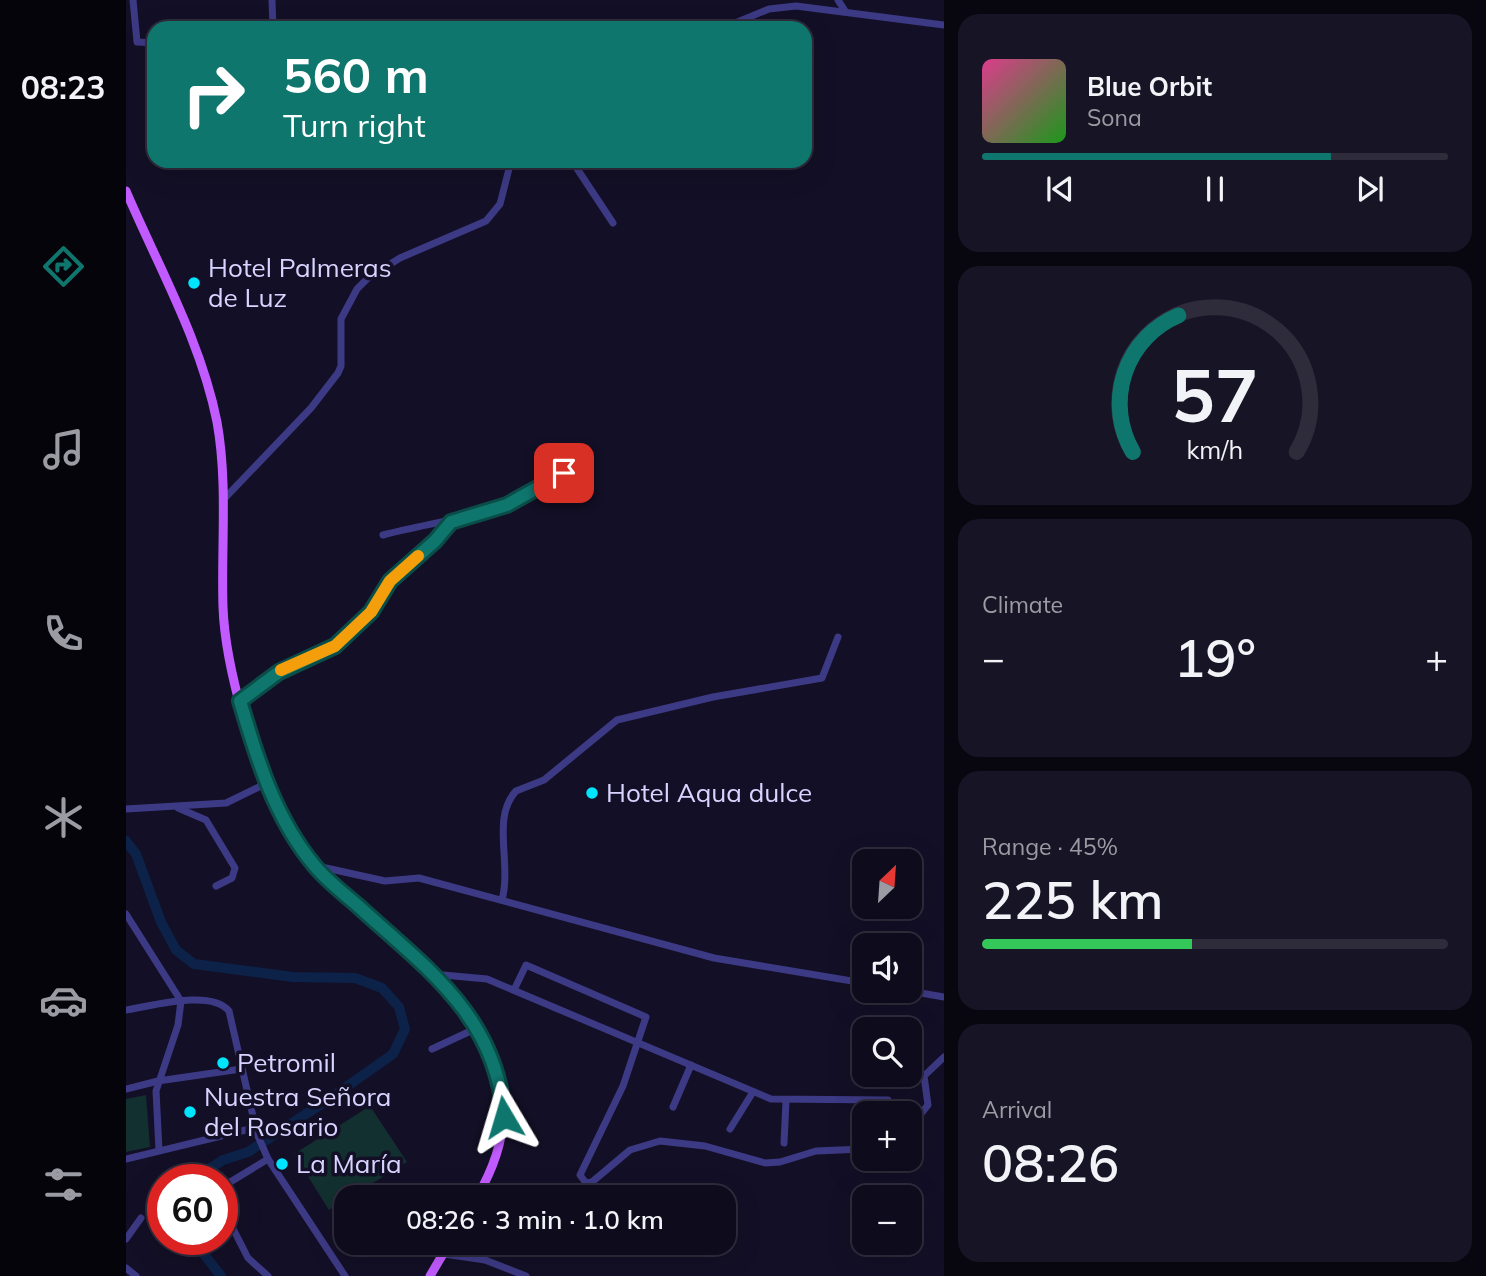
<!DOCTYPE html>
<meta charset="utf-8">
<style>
:root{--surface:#0e0b1c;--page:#171425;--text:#f1f3f6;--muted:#9b9ba3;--line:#2e2b3b;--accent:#0f766e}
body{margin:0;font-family:Mulish,sans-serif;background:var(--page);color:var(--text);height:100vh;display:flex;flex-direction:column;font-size:26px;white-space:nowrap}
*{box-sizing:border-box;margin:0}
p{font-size:23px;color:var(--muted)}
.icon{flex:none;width:38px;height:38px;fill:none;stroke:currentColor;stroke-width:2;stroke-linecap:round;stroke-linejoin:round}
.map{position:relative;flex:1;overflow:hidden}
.sheet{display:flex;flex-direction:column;gap:14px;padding:14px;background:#08060f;width:542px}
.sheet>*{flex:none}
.top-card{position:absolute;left:21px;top:21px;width:665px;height:147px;border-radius:21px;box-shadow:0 7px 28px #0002,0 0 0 2px var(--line);background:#0f766e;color:#fff;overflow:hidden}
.needle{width:46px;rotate:25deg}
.fabs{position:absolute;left:726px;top:849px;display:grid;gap:14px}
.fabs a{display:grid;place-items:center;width:70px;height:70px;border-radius:14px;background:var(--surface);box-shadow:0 7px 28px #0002,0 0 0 2px var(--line);font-size:35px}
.speed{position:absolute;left:21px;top:1164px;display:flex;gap:14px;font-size:35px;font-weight:700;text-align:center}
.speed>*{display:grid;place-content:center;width:91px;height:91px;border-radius:50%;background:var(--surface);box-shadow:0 7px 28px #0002,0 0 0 2px var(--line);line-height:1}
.speed .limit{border:10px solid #d22;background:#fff;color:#111}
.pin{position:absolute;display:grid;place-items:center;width:60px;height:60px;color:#fff;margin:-30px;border-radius:14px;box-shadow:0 4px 10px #0006}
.me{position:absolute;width:77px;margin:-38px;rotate:353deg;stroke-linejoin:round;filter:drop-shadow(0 0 5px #0008)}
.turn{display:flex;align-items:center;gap:24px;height:147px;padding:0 21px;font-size:32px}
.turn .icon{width:91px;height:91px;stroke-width:2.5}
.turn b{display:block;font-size:49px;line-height:60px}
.big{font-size:52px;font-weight:600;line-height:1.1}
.sheet .card{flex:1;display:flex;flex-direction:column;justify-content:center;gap:10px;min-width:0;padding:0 24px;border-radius:21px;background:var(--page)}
.sheet .dial{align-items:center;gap:0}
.dial svg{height:182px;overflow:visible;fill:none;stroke:var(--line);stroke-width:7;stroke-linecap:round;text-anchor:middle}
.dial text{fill:var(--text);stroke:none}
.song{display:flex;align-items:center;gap:21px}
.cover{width:84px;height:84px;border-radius:10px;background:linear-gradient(135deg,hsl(330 70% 55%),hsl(120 70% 35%))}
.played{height:7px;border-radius:4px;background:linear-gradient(90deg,var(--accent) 75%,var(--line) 75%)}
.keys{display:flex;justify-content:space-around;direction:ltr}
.heat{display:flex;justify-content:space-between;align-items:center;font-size:38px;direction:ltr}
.charge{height:10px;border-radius:5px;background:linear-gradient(90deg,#34c759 45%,var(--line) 0)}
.trip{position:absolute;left:208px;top:1185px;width:402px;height:70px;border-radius:21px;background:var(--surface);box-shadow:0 7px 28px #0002,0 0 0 2px var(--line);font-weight:600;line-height:70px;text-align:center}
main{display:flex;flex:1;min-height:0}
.tabs{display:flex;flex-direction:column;width:126px;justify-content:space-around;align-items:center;background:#06040b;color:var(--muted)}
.tabs .icon{width:49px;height:49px}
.tabs .active{color:var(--accent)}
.tabs b{font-size:32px;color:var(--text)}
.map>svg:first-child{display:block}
</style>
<main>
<nav class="tabs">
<b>08:23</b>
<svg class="icon active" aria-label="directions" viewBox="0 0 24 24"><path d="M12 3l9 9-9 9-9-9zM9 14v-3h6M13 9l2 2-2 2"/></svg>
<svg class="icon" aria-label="music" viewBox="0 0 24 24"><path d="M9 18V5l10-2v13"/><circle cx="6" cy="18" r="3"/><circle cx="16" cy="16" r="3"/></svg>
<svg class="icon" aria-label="phone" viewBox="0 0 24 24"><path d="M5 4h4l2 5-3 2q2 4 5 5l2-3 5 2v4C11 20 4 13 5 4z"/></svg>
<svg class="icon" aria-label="climate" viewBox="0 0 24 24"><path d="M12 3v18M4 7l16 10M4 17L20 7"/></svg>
<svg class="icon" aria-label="car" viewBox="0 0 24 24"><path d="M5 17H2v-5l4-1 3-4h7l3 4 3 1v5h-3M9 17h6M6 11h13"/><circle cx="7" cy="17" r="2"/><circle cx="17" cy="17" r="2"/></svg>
<svg class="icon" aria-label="filters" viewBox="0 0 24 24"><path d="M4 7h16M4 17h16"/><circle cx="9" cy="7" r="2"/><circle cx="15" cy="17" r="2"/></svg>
</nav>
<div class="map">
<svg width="818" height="1276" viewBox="0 0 818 1276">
<rect width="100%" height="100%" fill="#130f26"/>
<g fill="#12302f">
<polygon points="20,1095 24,1147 0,1152 0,1099"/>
<polygon points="244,1106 281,1162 203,1210 168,1154"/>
</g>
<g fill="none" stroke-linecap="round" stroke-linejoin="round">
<g stroke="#0c2248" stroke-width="10">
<polyline points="0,841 10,854 35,922 50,950 68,964 167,977 229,978 256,988 273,1007 279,1029 267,1054 203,1099 122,1152 97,1160 66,1180"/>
<polyline points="66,1239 95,1276"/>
</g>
<g stroke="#3d3a85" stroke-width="7">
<polyline points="7,0 11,42 28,43"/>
<polyline points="146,0 147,28"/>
<polyline points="712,0 719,11"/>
<polyline points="597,28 643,9 670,6 818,25"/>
<polyline points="446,161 487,223"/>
<polyline points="97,500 185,408 212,373 215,366 215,319 231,289 242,278 274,258 360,221 374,204 385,161"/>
<path d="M257 535C321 518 391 515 443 469"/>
<polyline points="114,701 153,672 209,646 245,612 264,581 303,547 325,522"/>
<polyline points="52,808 80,820 109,868 106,878 90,886"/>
<polyline points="0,809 100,803 141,783"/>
<polyline points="191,866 259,881 293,878 588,958 738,983"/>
<path d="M376 900C386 862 365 818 390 791L418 780 491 720 587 697 696 678 712 637"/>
<polyline points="0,914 55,1001 52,1025 30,1091 33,1150"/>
<polyline points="306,974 361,979 645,1099 762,1100"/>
<polyline points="388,990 400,965 520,1017 497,1086 454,1175 460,1183 466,1182 504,1150 534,1141 579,1146 639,1163 654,1162 690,1151 738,1149"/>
<polyline points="778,990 818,997"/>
<path d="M0 1010C26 1006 85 989 103 1011L131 1134 142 1159 219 1276"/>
<polyline points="306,1049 351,1028"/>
<polyline points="0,1089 32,1081 115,1069"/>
<polyline points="547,1107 565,1065"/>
<polyline points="754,1113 754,1101"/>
<polyline points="784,1127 802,1105 798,1076 818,1057"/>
<polyline points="604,1129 627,1092"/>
<polyline points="658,1143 660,1101"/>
<polyline points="0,1159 128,1128"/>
<polyline points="96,1187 142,1159"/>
<polyline points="96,1207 122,1258 142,1276"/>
<polyline points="0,1239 15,1218"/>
<polyline points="318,1254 359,1260 400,1276"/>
<polyline points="0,1268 10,1276"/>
</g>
<g stroke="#c25bff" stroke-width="9">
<path d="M0 191C32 266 75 341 91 422 102 483 95 546 97 607 99 666 129 772 159 823 230 946 454 1020 351 1197"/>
<polyline points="304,1276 324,1242"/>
</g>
</g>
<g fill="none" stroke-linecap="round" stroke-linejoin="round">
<defs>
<path id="route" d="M378 1117C371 1016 299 967 231 905 216 892 200 880 188 865 149 818 131 759 114 701L153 672 209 646 245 612 264 581 309 541 325 522 381 505 438 473"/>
</defs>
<use href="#route" stroke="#0a4d48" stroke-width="18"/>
<use href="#route" stroke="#0f766e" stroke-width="12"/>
<polyline stroke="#f59e0b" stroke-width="12" points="155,670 209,646 245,612 264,581 292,556"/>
</g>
<g fill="#00e5ff" stroke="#130f26" stroke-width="2.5">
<circle cx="68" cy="283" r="7"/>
<circle cx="466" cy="793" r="7"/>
<circle cx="97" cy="1063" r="7"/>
<circle cx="64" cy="1112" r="7"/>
<circle cx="156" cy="1164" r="7"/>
</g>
<g text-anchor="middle" stroke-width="7" stroke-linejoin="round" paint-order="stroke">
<g font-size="26" fill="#d9d4ff" stroke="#130f26" text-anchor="start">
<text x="82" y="277">Hotel Palmeras<tspan x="82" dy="30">de Luz</tspan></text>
<text x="480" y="802">Hotel Aqua dulce</text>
<text x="111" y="1072">Petromil</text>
<text x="78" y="1106">Nuestra Señora<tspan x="78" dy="30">del Rosario</tspan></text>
<text x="170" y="1173">La María</text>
</g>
</g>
</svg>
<div class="fabs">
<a><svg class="needle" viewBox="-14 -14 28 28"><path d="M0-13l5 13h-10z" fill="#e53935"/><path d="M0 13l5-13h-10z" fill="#9b9ba3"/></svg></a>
<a><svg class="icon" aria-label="sound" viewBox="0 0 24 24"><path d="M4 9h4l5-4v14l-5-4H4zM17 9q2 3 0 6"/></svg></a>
<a><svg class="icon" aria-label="search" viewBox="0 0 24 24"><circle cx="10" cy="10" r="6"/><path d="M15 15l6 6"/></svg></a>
<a>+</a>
<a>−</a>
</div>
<div class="speed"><div class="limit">60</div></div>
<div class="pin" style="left:438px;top:473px;background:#d93025"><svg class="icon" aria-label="arrive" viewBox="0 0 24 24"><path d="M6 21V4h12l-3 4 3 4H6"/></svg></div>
<svg class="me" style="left:378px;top:1117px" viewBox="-20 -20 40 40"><path d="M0-17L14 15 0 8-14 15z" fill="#0f766e" stroke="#fff" stroke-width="4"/></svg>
<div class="trip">08:26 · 3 min · 1.0 km</div>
<div class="top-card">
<div class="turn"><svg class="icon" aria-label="right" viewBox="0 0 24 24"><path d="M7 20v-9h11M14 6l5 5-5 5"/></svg><div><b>560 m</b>Turn right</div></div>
</div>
</div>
<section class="sheet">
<div class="card">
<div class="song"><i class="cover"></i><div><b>Blue Orbit</b><p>Sona</p></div></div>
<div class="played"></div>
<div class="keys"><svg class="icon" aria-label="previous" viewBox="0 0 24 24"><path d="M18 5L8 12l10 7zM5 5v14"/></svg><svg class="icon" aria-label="pause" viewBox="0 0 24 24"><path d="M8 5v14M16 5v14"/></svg><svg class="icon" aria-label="next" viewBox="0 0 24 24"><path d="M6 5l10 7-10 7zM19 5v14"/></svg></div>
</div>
<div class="card dial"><svg viewBox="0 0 100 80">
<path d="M14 69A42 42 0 1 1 86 69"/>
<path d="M14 69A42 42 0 0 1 34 9" stroke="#0f766e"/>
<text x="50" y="56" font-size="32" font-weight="700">57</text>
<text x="50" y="72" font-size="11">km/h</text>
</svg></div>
<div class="card"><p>Climate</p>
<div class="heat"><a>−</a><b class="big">19°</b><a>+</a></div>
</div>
<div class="card"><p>Range · 45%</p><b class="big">225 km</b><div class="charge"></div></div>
<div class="card"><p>Arrival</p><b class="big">08:26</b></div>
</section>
</main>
